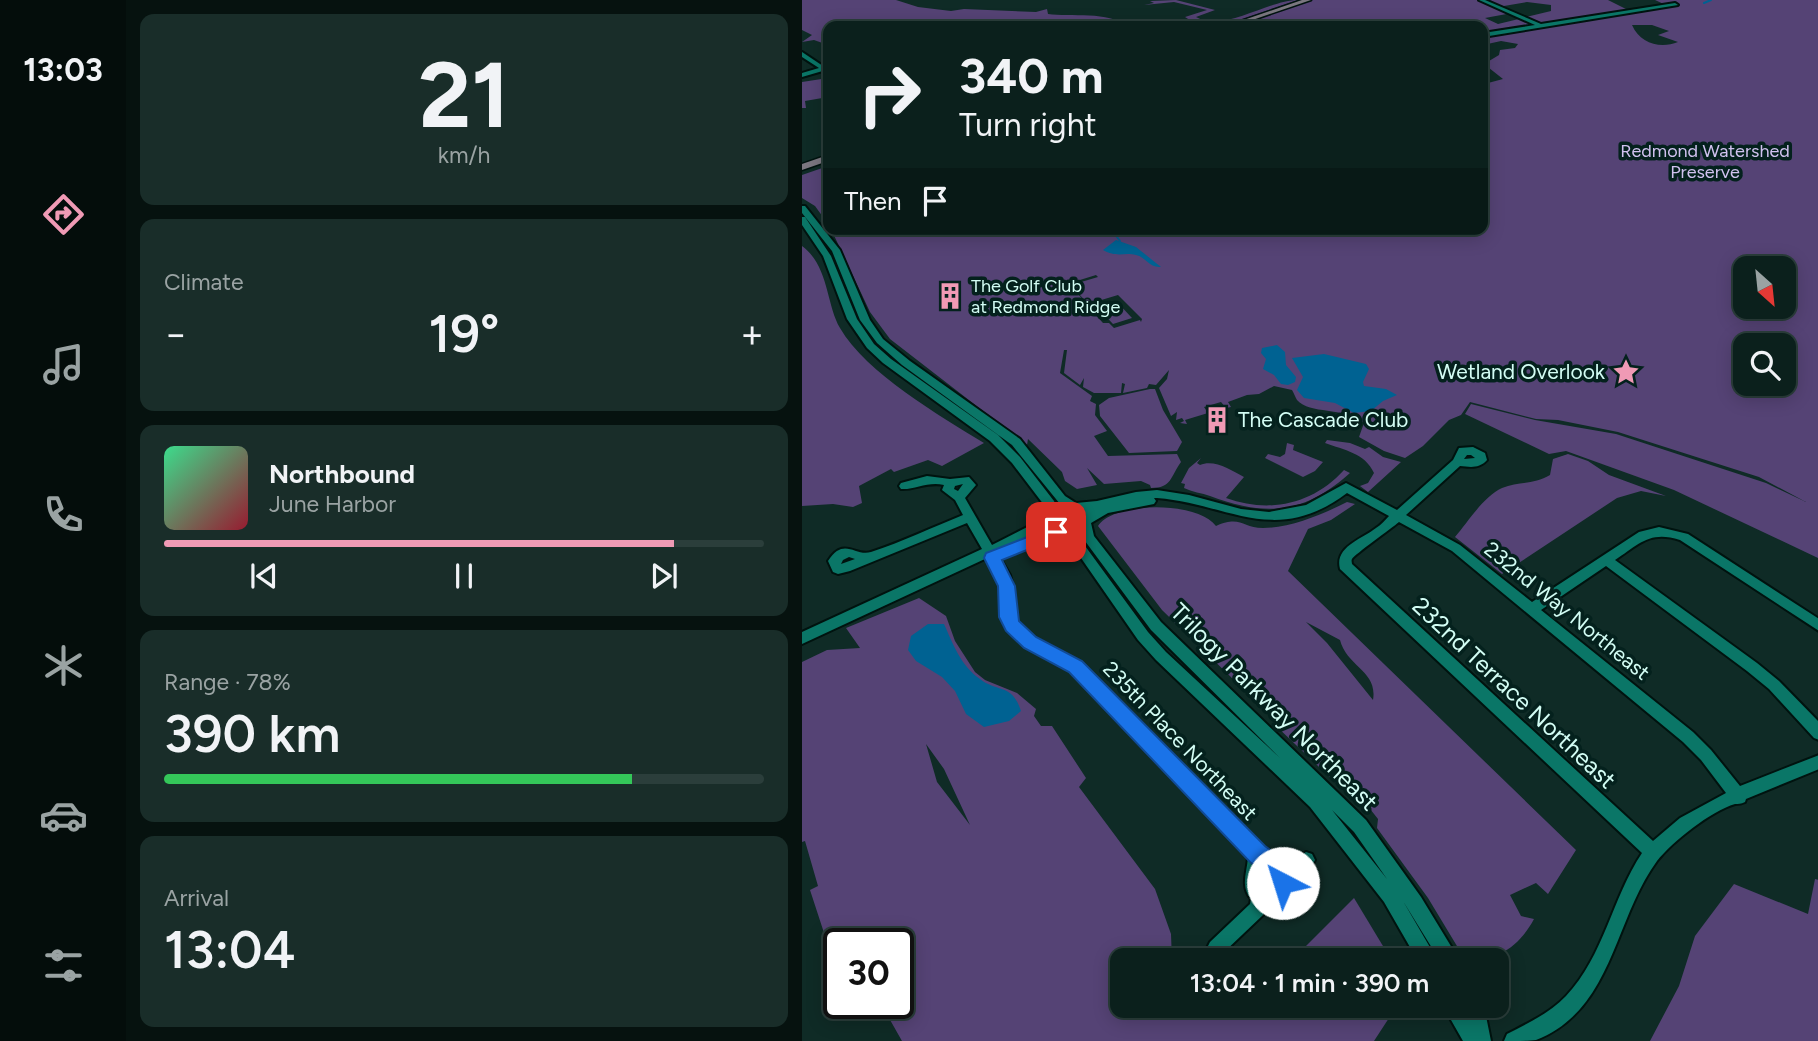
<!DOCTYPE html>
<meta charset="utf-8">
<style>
:root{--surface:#0b201c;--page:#192d29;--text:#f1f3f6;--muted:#9aa3a3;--line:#2b3e3b;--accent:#f09ab5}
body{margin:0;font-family:Figtree,sans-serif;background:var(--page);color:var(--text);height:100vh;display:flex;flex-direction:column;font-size:26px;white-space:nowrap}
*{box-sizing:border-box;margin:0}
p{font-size:23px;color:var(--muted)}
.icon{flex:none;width:38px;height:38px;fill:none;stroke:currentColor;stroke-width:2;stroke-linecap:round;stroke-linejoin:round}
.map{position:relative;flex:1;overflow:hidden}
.side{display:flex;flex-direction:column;gap:14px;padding:14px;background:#06120f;width:676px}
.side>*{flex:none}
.banner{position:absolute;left:21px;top:21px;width:665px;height:214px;border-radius:14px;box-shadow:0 4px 18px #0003,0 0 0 2px var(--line);background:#0b201c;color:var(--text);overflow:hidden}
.needle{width:46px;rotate:153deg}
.buttons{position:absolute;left:931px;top:256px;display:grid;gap:14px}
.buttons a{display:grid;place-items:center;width:63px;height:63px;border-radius:14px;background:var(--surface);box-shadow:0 4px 18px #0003,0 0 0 2px var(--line);font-size:35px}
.speed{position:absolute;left:21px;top:928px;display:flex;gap:14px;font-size:35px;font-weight:700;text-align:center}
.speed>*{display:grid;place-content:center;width:91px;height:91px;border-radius:50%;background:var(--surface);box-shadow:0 4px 18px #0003,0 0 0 2px var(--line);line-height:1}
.speed .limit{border:4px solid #111;border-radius:10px;background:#fff;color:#111}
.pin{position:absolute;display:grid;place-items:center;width:60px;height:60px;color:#fff;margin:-30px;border-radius:14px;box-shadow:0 4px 10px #0006}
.me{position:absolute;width:77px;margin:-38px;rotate:320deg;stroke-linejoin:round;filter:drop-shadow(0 0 5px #0008)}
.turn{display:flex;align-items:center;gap:24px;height:147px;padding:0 21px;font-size:32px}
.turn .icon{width:91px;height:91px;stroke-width:2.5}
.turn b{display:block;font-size:49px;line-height:60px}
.then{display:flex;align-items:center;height:66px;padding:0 21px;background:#0003;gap:14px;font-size:26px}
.big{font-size:52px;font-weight:600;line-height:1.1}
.side .widget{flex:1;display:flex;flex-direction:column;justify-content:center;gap:10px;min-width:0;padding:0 24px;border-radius:14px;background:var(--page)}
.side .dial{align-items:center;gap:0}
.dial b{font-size:91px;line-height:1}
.song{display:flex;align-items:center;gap:21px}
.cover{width:84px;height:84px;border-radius:10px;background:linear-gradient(135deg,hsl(150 70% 55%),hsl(350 70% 35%))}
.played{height:7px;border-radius:4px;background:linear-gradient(90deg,var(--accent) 85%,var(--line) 85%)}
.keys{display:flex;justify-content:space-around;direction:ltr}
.heat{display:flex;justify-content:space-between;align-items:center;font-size:38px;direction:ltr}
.charge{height:10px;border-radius:5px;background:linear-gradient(90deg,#34c759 78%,var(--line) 0)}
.trip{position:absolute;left:308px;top:948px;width:399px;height:70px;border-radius:14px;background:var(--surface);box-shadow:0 4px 18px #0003,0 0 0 2px var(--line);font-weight:600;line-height:70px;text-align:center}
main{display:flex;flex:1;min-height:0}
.dock{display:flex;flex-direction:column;width:126px;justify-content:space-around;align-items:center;background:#040d0b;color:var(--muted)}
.dock .icon{width:49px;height:49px}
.dock .current{color:var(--accent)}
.dock b{font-size:32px;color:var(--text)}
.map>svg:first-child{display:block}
</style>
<main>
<nav class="dock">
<b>13:03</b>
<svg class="icon current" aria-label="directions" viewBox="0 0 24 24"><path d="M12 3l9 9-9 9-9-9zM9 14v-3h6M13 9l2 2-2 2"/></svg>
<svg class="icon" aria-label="music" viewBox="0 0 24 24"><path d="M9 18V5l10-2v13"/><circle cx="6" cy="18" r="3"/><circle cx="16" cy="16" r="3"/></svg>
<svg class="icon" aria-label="phone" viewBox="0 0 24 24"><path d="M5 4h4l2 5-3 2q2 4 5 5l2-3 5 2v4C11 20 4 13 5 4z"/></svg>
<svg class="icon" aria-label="climate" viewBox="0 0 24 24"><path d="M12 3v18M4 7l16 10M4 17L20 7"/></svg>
<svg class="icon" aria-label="car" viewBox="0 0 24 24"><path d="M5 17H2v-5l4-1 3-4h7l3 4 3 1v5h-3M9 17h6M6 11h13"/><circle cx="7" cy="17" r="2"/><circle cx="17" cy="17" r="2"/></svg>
<svg class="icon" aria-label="filters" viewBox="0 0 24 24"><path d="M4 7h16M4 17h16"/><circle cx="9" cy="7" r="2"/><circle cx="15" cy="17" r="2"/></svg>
</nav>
<section class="side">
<div class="widget dial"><b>21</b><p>km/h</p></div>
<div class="widget"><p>Climate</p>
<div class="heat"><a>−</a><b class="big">19°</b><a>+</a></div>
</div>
<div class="widget">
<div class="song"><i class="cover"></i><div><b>Northbound</b><p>June Harbor</p></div></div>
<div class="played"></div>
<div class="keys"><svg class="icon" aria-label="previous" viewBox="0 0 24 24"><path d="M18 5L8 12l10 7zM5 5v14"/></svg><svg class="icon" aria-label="pause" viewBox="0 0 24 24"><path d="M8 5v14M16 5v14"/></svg><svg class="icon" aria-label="next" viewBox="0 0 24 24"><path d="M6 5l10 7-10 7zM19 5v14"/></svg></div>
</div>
<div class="widget"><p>Range · 78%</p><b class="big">390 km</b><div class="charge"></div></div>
<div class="widget"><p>Arrival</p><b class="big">13:04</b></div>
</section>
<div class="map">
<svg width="1017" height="1041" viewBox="0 0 1017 1041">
<rect width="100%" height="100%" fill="#0f2b26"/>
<g fill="#554375" fill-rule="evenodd">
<path d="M0 0H94L116 7 149 11 162 9 234 12 245 9 246 14C267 17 309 11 323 26H26V45L12 40 0 42 10 35 0 30Z"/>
<path d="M374 0 413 10 394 17C422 33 466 0 496 0L435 21 450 19 506 0H806L830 12 864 5 853 0H1016V558L872 490 764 451 747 454 663 414 669 404 733 420 814 434 964 483 1004 502 957 477 816 432 756 420 734 419 668 402 659 415 647 420 621 446 603 458 582 451 557 437 562 423C541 406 508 415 495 400 493 397 492 393 490 390L472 386 457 394 445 395 426 402 429 407 424 408 419 402 402 407 406 413 383 420 385 424 378 423 382 421 380 418 374 420 375 412 369 416 357 388 365 379 367 370 354 385 347 384 345 388 321 393 323 384 320 383 319 393H292L281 387 282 378 278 385 262 373 265 350H262L258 373 290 396 288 401 294 404 293 415 305 431 292 436 306 456 375 454 379 462C368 477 370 488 349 488L348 485 339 481 302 484 285 468 295 485 275 489 263 481 260 472 226 439 225 445 88 339 68 312 29 229H681V80L686 83 701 79 682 64 697 55 698 50 713 48 716 44 699 41 681 45V26H369L362 21 394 24 383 17 405 10 372 2 342 5 352 3 348 1ZM725 2 749 5V11L696 24 683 18 710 13 696 7ZM830 25H850L867 31 856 35 876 42C859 49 838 44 830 25ZM943 268H982V306H943ZM294 275 296 277 269 285 286 304 316 295 340 319 339 322 338 320 312 328 307 323H301C288 309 279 295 265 284ZM943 345H982V383H943Z"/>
<polygon points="26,78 26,97 3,101 4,108 0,108 0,82"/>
<polygon points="26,166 26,224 13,206 0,198 0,175"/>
<path d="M0 246C27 266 24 304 38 328 64 373 138 416 182 443L140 466 126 460 92 472 89 469 57 486 60 503 51 507 31 504 0 506Z"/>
<polygon points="314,301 330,318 311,324 295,307"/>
<polygon points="348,389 353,389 361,410 380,442 375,451 327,453 298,416 297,405 307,398"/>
<path d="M525 440 548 443 563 449 567 447 581 457 599 462 566 492 558 486 566 483 572 473C563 453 542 450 523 443Z"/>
<polygon points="485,443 492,445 491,450 521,462 513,471 501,477 463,458 466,454 478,457 483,454"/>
<path d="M766 454 786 461 807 475 864 496 839 491 815 498 700 574 653 537C666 522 681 497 700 488 716 481 732 485 748 475L751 459Z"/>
<path d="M399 458 395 463 398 465C412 459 429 470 442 477L424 498C468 514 511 504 542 470L548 473C502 514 465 517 408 496 400 493 390 492 382 488L383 484 379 483 387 468Z"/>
<path d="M545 502 553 504 529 520 506 529 486 571 774 850 746 894 734 883 708 895 719 916 732 919C717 947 695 961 664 961L626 898 575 828 576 819 557 795 543 783 538 787 471 723 473 720 360 610 296 526C312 501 396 501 414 526 439 515 440 528 461 528 489 528 521 514 545 502ZM504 622 538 640C545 667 576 671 571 700L525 643Z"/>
<path d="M117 598 144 616 153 641 173 672 183 680 215 693 234 709 232 716 239 726H250L284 778 277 787 353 889 369 934 370 961H320V1006H410L421 1019 440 1020 445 1006H607L587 1018 572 1041H100L83 1011 73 1003H96V943H45L42 932 25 942 8 890 16 886 3 841 0 842V662L25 650 58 648 44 628ZM124 744 142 769 168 825 135 782Z"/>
<polygon points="1013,879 1017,880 1016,1041 848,1041 877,986 893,936 932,884 1006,914"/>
<polygon points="552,898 590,961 489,961"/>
</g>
<g fill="#006292">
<path d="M314 240 334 247 359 267C347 268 344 257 334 255 322 252 315 258 301 250Z"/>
<polygon points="475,345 483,352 484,365 494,377 493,382 486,385 479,384 472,375 461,369 464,359 459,353 460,348"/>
<polygon points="522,354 564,364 567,369 561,382 562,386 584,389 595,395 581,401 569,411 552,413 533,403 502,398 495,390 501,377 490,358"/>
<path d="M126 624H142C151 644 159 666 178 679 196 693 210 683 219 711L207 721 182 727 164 714 153 691 140 677 114 661 106 650 109 636Z"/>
</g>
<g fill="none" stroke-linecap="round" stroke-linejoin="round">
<g stroke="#006292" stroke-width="2">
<polyline points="902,3 909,0"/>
<polyline points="309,229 318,241"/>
</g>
<polyline stroke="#006292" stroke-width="2.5" points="461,421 468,423"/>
<defs>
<g id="minor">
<polygon points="677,0 683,0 739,24 873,3 876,5 681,37 681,33 733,25"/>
<polygon points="0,52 24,68 24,70 0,77 0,73 17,68 0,57"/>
<path d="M0 206H3L38 250 68 320 81 339 108 361 218 439 263 496 274 503 295 501 334 492 355 490 387 495 439 509 467 512 504 505 544 483 595 510 651 460 657 448 671 447 683 453 685 460C677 469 668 467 658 466L604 515 658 545 730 602 837 532 857 527 886 534 1017 619V631L878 540C848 530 837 544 813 560L955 663 977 681 1017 722V740L1012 738 967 689 945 671 804 566 739 610 891 732 909 750 938 786 1017 755V769L944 799 943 802C939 804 936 804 933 804 909 811 870 842 855 861 812 919 811 1010 734 1040 725 1041 712 1041 702 1041L705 1034C726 1023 748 1013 764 996 802 956 810 898 840 853L538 569C532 547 560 539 574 528 579 525 583 520 587 516L545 493C473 547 428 504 355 498H352L354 501 352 504 306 513 289 523 292 536 359 622 564 820 619 897 658 961H638L601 901 636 961H616L582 902 508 807 354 660 336 640 270 545 243 529 195 553 208 575 212 591 213 617 215 623 233 638 278 662 461 848 484 866 504 852 510 854 513 860C508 870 498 878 488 882L484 895 465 905 461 915 420 954 414 957 408 954 405 948 408 942 448 904 449 899C438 886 445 873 446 857L268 670 223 646 205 630 199 617 198 591 195 575 185 558 0 644V632L180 549 165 523 48 571 36 574 31 572 26 561C42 536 53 557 69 552 100 542 131 527 161 515L153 500 140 490 142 485C126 481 113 490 99 489L97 486 99 483 125 476 148 479 167 477 174 485 163 498 190 545 241 519 242 505 210 463 188 441 81 363 65 348 45 319 21 256 0 225V217H3L29 256 55 319 72 344 89 359 196 435 218 457 252 501 254 506 258 504 210 445 100 365 75 343 58 320 30 251 0 213ZM665 455H669L673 458 662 459ZM161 484 156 491 152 489 153 486ZM264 511H273L284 515 277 524 280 537 349 630 478 758 364 652 346 632 278 539 273 535 272 530 253 524V519ZM597 522 650 551 881 742 899 760 924 793 878 818 851 841 550 564C550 563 549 560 550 559 552 555 590 528 597 522ZM47 557 53 559 39 564 41 560ZM530 810 552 832 585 879ZM462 869 471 878 470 884 464 887 460 886Z"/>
<polygon points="641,1006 661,1006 663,1009 663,1006 682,1006 689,1041 661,1041"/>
</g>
<g id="major">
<polygon points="500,0 509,0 433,26 424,26"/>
<polygon points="26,155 26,161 0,170 0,164"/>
</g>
</defs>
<use href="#minor" stroke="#00130f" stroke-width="4"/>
<use href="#major" stroke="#00130f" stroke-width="3"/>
<use href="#minor" fill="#0a7667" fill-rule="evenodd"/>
<use href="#major" fill="#7b7780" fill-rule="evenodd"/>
</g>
<polygon fill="#1a73e8" stroke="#114b97" stroke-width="2" points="254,526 260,528 262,532 260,536 200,560 213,586 217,621 234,637 280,661 463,846 483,861 492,883 489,891 481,894 473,891 467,876 448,862 267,672 222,648 204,631 197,617 196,586 182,558 184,553"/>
<defs>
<symbol id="building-bare" viewBox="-9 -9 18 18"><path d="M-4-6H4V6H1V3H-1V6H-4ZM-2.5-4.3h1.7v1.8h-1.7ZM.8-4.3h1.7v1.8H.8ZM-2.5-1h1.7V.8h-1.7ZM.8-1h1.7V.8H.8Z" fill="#f09ab5" stroke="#04211d" stroke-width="2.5" paint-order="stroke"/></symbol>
<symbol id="sight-bare" viewBox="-9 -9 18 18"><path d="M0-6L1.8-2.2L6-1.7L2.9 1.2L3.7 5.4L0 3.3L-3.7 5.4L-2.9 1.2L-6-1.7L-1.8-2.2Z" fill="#f09ab5" stroke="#04211d" stroke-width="2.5" paint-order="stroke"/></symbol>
</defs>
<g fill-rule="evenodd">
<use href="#building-bare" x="129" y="277" width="38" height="38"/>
<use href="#sight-bare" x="805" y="353" width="38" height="38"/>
<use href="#building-bare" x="396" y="401" width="38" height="38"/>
</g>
<g text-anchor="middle" stroke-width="7" stroke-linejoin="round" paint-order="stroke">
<g font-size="18" fill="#d1c2f0" stroke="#04211d">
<text x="903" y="157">Redmond Watershed<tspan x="903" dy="21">Preserve</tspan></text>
</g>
<g font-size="18" fill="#d3fdf4" stroke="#04211d" text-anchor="start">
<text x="169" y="292">The Golf Club<tspan x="169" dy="21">at Redmond Ridge</tspan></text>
</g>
<g font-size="21" fill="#d3fdf4" stroke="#04211d" text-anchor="end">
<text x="803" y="379">Wetland Overlook</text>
<text x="436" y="427" text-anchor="start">The Cascade Club</text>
</g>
<g font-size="21" fill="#d3fdf4" stroke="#04211d">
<text transform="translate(765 611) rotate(39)" y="7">232nd Way Northeast</text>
<text transform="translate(378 741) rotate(46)" y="7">235th Place Northeast</text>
</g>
<g font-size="24" fill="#d3fdf4" stroke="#04211d">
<text transform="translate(712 693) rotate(43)" y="8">232nd Terrace Northeast</text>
<text transform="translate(472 707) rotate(45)" y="8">Trilogy Parkway Northeast</text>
</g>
</g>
</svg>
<div class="buttons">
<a><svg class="needle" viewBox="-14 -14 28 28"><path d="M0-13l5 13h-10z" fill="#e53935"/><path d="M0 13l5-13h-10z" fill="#9aa3a3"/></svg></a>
<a><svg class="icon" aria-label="search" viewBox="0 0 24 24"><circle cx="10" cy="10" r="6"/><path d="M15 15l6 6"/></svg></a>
</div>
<div class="speed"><div class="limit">30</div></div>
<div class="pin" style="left:254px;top:532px;background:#d93025"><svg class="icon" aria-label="arrive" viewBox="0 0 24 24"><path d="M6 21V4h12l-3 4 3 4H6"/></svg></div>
<svg class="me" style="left:481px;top:883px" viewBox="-20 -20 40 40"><circle r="19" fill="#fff"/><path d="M0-13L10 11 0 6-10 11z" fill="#1a73e8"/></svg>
<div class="trip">13:04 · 1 min · 390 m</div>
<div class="banner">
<div class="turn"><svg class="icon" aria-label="right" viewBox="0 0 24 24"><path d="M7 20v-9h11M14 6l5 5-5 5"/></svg><div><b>340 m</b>Turn right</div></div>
<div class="then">Then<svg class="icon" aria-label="arrive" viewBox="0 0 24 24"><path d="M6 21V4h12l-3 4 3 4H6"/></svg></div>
</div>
</div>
</main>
